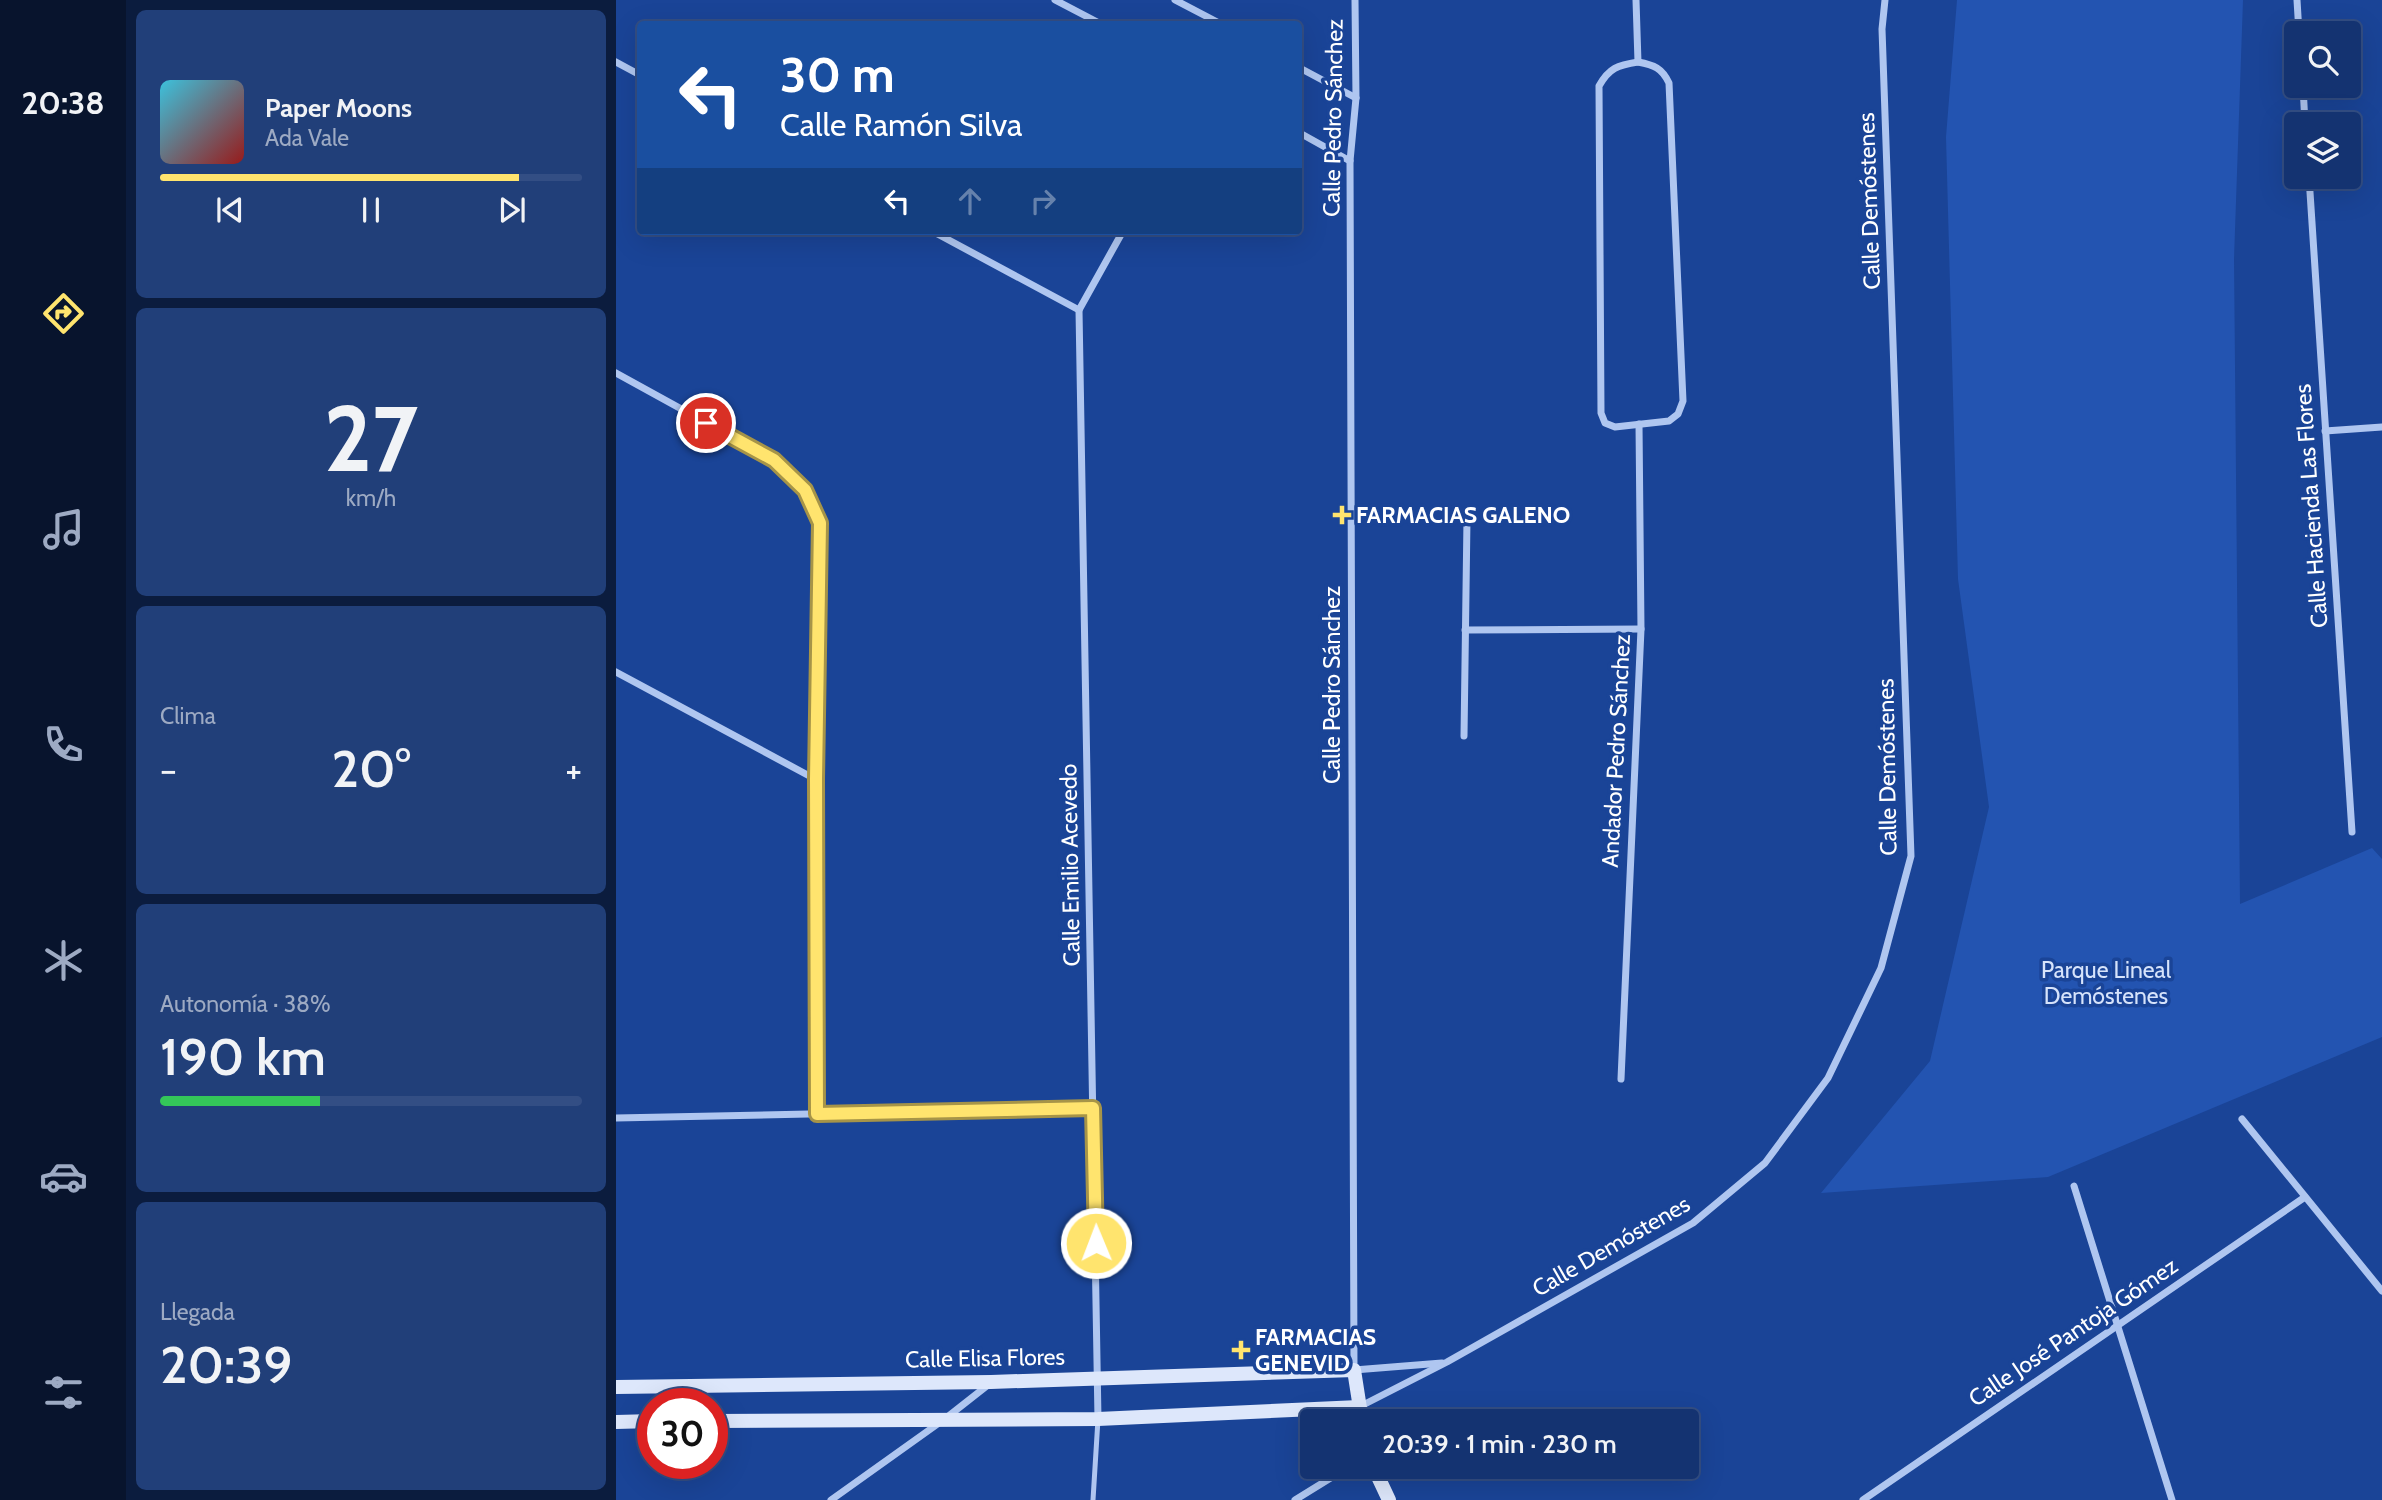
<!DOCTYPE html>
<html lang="es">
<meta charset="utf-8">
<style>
:root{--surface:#143371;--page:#213f79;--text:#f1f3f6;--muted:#9daac3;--line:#334e84;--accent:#ffe46e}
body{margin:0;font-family:Cabin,sans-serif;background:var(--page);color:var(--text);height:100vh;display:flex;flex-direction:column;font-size:26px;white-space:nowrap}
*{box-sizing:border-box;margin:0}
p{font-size:23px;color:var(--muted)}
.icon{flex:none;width:38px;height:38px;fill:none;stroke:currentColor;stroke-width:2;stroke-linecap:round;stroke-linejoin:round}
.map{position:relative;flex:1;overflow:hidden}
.details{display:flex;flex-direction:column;gap:10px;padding:10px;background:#0b1c3e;width:490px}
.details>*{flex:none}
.guide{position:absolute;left:21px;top:21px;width:665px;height:214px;border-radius:7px;box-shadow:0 7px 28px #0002,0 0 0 2px var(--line);background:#1a4fa0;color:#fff;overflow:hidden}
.fabs{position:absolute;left:1668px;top:21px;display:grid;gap:14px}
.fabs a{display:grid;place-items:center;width:77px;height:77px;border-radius:7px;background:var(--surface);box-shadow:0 7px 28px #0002,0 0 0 2px var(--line);font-size:35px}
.speed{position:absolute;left:21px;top:1388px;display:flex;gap:14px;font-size:35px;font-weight:700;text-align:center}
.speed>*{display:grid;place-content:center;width:91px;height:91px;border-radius:50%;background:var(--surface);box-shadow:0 7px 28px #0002,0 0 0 2px var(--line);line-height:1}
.speed .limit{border:10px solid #d22;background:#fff;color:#111}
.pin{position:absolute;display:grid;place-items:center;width:60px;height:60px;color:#fff;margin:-30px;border:4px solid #fff;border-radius:50%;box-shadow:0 2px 7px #0007}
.me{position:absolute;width:77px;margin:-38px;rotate:359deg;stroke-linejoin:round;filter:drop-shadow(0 0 5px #0008)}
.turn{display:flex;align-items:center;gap:24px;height:147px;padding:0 28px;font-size:32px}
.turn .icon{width:91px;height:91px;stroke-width:2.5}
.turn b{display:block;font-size:49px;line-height:60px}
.lanes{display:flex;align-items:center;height:66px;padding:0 28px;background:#0003;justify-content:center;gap:35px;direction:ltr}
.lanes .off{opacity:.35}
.big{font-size:52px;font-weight:600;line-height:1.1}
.details .widget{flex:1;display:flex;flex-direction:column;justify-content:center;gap:10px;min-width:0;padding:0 24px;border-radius:10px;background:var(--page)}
.details .dial{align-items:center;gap:0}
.dial b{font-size:91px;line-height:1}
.song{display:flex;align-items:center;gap:21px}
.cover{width:84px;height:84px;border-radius:10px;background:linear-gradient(135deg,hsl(190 70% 55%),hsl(0 70% 35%))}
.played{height:7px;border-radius:4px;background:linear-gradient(90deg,var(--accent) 85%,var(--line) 85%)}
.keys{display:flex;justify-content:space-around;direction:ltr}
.heat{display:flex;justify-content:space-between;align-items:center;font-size:38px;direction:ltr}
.charge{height:10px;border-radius:5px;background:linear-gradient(90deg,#34c759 38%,var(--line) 0)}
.trip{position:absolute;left:684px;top:1409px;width:399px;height:70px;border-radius:7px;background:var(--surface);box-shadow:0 7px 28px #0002,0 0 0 2px var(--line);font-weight:600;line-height:70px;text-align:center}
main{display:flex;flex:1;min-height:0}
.menu{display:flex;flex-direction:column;width:126px;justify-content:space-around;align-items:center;background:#08142d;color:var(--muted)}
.menu .icon{width:49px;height:49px}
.menu .on{color:var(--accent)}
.menu b{font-size:32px;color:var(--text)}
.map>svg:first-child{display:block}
</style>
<main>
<nav class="menu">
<b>20:38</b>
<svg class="icon on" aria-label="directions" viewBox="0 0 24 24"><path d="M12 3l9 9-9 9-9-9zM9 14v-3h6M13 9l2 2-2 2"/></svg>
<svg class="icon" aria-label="music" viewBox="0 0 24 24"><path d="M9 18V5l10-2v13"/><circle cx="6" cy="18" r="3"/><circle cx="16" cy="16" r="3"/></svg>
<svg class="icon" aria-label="phone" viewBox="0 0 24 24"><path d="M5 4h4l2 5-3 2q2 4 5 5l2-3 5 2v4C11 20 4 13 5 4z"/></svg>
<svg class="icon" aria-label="climate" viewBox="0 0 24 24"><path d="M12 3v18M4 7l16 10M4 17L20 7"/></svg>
<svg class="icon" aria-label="car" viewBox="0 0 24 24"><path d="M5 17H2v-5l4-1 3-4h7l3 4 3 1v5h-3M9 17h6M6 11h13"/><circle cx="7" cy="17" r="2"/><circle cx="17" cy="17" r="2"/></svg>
<svg class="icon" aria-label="filters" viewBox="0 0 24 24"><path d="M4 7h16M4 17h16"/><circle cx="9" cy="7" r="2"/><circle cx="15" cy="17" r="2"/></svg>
</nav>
<section class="details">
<div class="widget">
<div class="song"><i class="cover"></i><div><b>Paper Moons</b><p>Ada Vale</p></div></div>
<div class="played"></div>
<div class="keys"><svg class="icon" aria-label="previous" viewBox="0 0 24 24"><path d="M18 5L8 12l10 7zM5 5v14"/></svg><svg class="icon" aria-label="pause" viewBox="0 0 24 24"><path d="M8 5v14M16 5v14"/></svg><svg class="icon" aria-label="next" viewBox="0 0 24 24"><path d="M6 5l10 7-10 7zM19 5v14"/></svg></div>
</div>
<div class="widget dial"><b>27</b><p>km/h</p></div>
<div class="widget"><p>Clima</p>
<div class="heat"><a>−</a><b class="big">20°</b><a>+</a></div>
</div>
<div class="widget"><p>Autonomía · 38%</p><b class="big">190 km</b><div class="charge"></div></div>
<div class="widget"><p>Llegada</p><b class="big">20:39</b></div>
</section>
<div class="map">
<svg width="1766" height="1500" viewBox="0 0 1766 1500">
<rect width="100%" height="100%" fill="#1a4497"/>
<polygon fill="#2354b1" points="1341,0 1627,0 1618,259 1624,904 1756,848 1766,859 1766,1037 1432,1177 1205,1193 1314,1061 1373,807 1342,579 1330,137"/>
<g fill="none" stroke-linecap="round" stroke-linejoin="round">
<polyline stroke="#afc6f0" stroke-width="5" points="477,1500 482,1419"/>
<g stroke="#afc6f0" stroke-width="7">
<polyline points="439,0 485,24"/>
<polyline points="559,0 605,24"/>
<polyline points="739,0 740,98 734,161 738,1370 826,1363"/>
<polyline points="1020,0 1022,62"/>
<polyline points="1681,0 1683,33"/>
<polyline points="0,62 24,75"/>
<path d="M1022 62C1038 65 1046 68 1053 83L1067 401 1062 414 1053 421 999 427 989 423 985 413 983 86C993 68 1002 65 1022 62Z"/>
<polyline points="682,67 740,98"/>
<polyline points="1687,86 1689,124"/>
<polyline points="682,132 734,161"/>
<polyline points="1693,177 1736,832"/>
<polyline points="316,231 463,310"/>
<polyline points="0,373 158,460 189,490 204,523 199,779 201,1114"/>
<polyline points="1709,431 1766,427"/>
<polyline points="849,630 1025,629"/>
<polyline points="0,672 199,779"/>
<polyline points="848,736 851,519"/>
<polyline points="1005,1079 1025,629 1023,424"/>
<polyline points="0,1118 477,1108"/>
<polyline points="1626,1119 1766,1291"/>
<polyline points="1458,1186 1556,1500"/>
<polyline points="743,1407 831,1362 1077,1223 1149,1163 1212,1078 1265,968 1295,856 1266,29 1269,0"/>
<polyline points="482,1419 463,310 507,231"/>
<polyline points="215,1500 330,1418 372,1385"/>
<polyline points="679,1500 734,1466"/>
<polyline points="1247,1500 1689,1197"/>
</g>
<g stroke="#dde7fb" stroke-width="14">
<polyline points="0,1387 375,1382 738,1370 746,1421"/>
<polyline points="96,1421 482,1419 743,1407"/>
<polyline points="0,1422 37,1421"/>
<polyline points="757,1466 773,1500"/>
</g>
</g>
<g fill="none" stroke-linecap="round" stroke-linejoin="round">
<defs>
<polyline id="route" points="90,423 158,460 189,490 204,523 200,779 201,1114 477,1108 480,1243"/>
</defs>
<use href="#route" stroke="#a69448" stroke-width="18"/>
<use href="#route" stroke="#ffe46e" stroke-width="12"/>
</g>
<g fill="#ffe46e" stroke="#1a4497" stroke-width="2.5">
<path d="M722.5 504.5h7v7h7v7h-7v7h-7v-7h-7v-7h7z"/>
<path d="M621.5 1339.5h7v7h7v7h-7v7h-7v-7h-7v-7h7z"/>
</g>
<g text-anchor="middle" stroke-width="7" stroke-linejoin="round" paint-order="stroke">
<g font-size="23" fill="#fff" stroke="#1a4497">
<text transform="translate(717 118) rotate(-89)" y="8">Calle Pedro Sánchez</text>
<text transform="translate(1253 201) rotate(-92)" y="8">Calle Demóstenes</text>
<text transform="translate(1695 506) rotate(-94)" y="8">Calle Hacienda Las Flores</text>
<text transform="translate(716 685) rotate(-90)" y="8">Calle Pedro Sánchez</text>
<text transform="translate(1000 751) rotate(-87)" y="8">Andador Pedro Sánchez</text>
<text transform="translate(1271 767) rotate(-91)" y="8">Calle Demóstenes</text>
<text transform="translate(454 865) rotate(-91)" y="8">Calle Emilio Acevedo</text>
<text transform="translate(995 1246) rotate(-30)" y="8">Calle Demóstenes</text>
<text transform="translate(1457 1332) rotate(-34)" y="8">Calle José Pantoja Gómez</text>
<text transform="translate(369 1358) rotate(-1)" y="8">Calle Elisa Flores</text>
</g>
<g font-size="23" font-weight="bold" fill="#fff" stroke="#1a4497" text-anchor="start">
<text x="740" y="523">FARMACIAS GALENO</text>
<text x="639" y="1345">FARMACIAS<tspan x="639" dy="26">GENEVID</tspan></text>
</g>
<g font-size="23" fill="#d6e3fb" stroke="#1a4497">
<text x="1490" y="978">Parque Lineal<tspan x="1490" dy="26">Demóstenes</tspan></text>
</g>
</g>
</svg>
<div class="fabs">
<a><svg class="icon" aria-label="search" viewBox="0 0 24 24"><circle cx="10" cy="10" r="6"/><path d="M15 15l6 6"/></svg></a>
<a><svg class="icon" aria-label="layers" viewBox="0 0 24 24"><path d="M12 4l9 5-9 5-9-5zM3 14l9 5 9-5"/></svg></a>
</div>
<div class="speed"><div class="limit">30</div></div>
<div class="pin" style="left:90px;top:423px;background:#d93025"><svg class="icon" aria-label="arrive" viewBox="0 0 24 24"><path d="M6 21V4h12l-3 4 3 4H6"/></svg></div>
<svg class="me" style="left:480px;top:1243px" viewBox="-20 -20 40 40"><circle r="17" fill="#ffe46e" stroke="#fff" stroke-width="3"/><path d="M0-11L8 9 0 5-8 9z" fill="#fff"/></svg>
<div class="trip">20:39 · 1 min · 230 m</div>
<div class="guide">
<div class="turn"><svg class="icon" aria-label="left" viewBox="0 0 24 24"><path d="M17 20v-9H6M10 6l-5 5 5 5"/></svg><div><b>30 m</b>Calle Ramón Silva</div></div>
<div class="lanes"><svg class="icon" aria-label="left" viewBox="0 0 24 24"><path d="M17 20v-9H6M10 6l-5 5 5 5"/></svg><svg class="icon off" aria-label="ahead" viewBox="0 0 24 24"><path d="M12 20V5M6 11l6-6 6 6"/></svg><svg class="icon off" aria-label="right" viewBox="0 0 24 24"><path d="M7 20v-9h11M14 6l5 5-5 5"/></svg></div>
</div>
</div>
</main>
